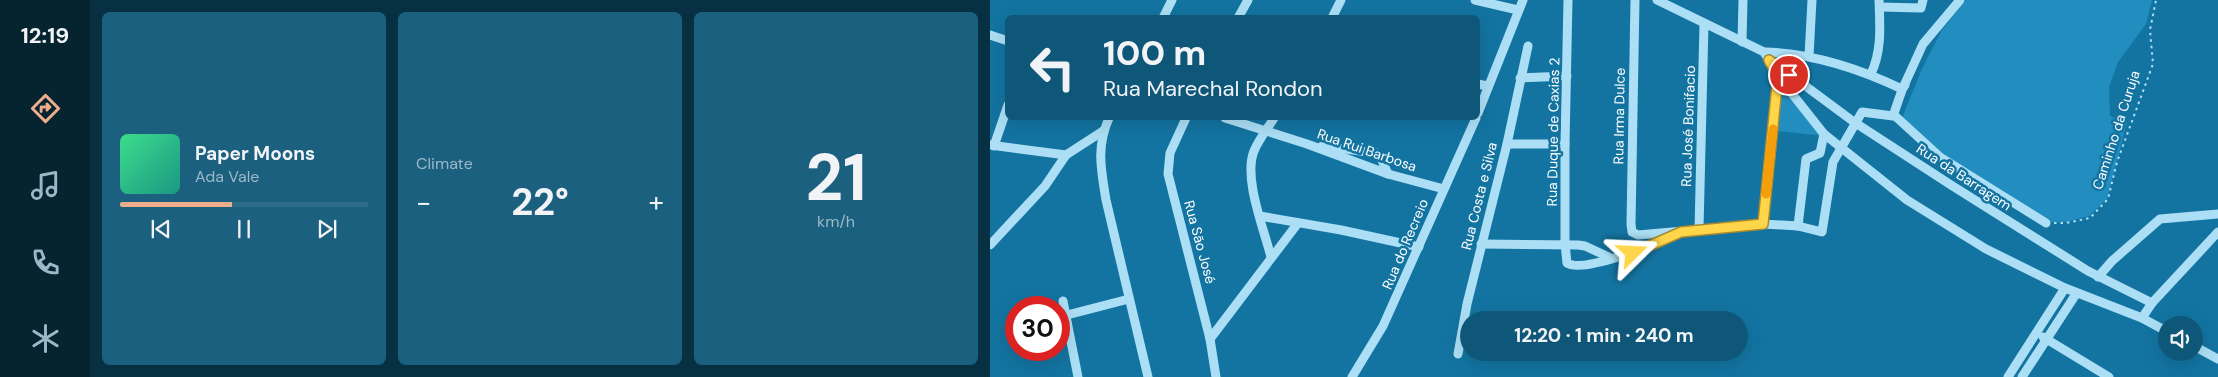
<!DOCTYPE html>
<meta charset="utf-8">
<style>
:root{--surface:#0e5779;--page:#1c6080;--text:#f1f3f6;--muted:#9bb8c6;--line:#2e6d8a;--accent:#eead8d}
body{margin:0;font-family:"DM Sans",sans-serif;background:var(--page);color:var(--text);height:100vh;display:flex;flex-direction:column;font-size:19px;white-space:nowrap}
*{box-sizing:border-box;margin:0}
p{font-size:16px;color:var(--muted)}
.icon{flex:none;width:28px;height:28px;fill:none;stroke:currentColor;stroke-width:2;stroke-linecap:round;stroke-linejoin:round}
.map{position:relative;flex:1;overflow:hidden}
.drawer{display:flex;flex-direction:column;gap:12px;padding:12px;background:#083043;width:900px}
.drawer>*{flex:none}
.top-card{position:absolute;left:15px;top:15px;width:475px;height:105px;border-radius:8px;box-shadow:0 5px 20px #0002;background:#0e5779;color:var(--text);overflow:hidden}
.fabs{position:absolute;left:1168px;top:316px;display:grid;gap:10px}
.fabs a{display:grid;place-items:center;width:45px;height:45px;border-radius:50%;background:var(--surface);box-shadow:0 5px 20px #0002;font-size:25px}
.speed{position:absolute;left:15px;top:296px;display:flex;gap:10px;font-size:25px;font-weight:700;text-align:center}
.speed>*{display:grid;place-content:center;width:65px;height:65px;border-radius:50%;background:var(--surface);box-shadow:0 5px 20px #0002;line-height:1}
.speed .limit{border:8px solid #d22;background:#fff;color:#111}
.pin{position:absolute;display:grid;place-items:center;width:42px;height:42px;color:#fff;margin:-21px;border:2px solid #fff;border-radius:50%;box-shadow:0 1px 5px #0007}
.me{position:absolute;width:55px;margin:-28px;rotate:69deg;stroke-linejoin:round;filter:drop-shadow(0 0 4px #0008)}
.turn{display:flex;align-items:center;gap:18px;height:105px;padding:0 15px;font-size:22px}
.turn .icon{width:65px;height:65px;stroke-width:2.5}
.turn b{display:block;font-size:35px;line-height:42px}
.big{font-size:38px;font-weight:700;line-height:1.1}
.drawer .card{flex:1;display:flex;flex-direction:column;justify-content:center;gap:8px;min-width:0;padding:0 18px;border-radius:8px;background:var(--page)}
.drawer .dial{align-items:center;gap:0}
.dial b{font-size:65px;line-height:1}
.song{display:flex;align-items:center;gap:15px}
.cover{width:60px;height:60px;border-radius:8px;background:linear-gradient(135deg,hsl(150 70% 55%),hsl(170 70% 35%))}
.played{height:5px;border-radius:2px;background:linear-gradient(90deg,var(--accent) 45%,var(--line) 45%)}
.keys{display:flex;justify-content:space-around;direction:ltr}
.heat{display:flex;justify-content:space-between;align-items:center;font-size:28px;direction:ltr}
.drawer .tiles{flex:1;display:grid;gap:12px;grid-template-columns:repeat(3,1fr)}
.trip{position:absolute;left:470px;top:311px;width:288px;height:50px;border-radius:25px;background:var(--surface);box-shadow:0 5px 20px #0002;font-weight:700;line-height:50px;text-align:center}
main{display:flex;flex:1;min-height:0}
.tabs{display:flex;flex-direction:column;width:90px;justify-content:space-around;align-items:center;background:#062330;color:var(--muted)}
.tabs .icon{width:35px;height:35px}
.tabs .current{color:var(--accent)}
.tabs b{font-size:22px;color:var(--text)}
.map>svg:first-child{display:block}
</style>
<main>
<nav class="tabs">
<b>12:19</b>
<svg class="icon current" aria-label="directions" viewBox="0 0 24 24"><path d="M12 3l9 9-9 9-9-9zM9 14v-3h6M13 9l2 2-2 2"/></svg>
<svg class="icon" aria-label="music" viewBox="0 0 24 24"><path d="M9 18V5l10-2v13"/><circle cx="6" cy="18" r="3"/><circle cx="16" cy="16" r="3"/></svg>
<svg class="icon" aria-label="phone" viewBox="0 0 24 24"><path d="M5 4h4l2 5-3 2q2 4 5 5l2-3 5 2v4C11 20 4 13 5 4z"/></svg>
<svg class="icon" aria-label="climate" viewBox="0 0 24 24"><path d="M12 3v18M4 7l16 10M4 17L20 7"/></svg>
</nav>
<section class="drawer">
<div class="tiles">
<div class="card">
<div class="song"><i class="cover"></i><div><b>Paper Moons</b><p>Ada Vale</p></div></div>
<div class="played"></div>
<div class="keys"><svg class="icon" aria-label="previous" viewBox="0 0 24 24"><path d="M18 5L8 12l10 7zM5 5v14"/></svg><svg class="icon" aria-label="pause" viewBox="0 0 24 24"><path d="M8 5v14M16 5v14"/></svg><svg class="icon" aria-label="next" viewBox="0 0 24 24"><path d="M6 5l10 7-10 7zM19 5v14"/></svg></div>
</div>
<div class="card"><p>Climate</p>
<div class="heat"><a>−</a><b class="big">22°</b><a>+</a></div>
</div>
<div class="card dial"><b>21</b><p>km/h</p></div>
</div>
</section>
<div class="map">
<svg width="1228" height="377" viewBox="0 0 1228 377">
<rect width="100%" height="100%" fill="#1374a1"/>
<g fill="#228ebf">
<polygon points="976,0 1162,0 1156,24 1128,62 1119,87 1120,116 1137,122 1117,199 1099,216 1075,222 1056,222 953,155 912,118 932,69 952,30"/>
<polygon points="789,92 795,92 834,136 787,131"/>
</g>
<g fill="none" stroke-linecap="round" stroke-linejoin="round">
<polyline stroke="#acdff5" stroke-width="2" stroke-dasharray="2.5 4" stroke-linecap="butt" points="1064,223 1076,223 1100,218 1118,199 1127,162 1163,64 1160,30 1166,0"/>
<g stroke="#acdff5" stroke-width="9">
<polyline points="485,0 528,10"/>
<path d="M578 0 575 144V244L577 263C593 274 669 243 686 234"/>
<polyline points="645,0 641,224 642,232 648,235 773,224 808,226 832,232 843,162 872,112 903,116 912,90 933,44 970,0"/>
<polyline points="667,0 774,52 788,76 834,134 917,200 996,249 1075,288 1152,318 1176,331"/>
<polyline points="890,7 931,8 933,0"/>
<polyline points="173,18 182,0"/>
<polyline points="248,18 258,0"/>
<polyline points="342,18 351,0"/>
<polyline points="0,35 18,41"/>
<polyline points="752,42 753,0"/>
<path d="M774 52C822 53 868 68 912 89L915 85"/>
<polyline points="819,56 822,0"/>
<polyline points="783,62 864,122 961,185 1098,271 1162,303"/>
<path d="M881 74C892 50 890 27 889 0"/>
<polyline points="530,78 577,76"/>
<polyline points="488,84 497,86"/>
<polyline points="488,113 533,0"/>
<polyline points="904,115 950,157 1056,223"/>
<path d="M119 118C106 147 111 169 116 200L158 377"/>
<polyline points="196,118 180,153 178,174 220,339 226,377"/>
<polyline points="235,118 317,144 398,174 454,189"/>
<polyline points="517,144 575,144"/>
<polyline points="0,145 76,155 113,131"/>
<polyline points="4,146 18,105"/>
<polyline points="332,146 386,153 391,158 398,174"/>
<polyline points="270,216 351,230 429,247"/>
<polyline points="773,224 788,76"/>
<polyline points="808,226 816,159 830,153 834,134"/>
<polyline points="709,229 714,24"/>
<polyline points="491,244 588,245 595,246 621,258"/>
<polyline points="0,245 55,186 76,155"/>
<path d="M281 257C274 229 253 178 264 151 269 139 278 128 284 118"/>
<polyline points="1108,277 1122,261 1170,219 1228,214"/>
<polyline points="73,301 88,377"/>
<polyline points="77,315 139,299"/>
<polyline points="1152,318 1162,303 1228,232"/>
<polyline points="1053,337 1119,377"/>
<polyline points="220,339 308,223"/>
<polyline points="1204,346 1228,359"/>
<polyline points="468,354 477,304 517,144 538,46"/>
<polyline points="362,377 393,326 486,118"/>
<polyline points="1018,377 1075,288"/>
<polyline points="1032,377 1086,294"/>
</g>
</g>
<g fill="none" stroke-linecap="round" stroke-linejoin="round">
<defs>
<polyline id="route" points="643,253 691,232 773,224 788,76 779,60 799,75"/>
</defs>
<use href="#route" stroke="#a68a30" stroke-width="12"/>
<use href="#route" stroke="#ffd54a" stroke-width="9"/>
<polyline stroke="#f59e0b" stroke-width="9" points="776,194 783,129"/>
</g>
<g text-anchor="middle" stroke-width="5" stroke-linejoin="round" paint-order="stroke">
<g font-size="14" fill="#fff" stroke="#1374a1">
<text transform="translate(629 116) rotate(-89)" y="5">Rua Irma Dulce</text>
<text transform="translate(698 126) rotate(-88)" y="5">Rua José Bonifacio</text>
<text transform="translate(1126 130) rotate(-72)" y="5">Caminho da Curuja</text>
<text transform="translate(563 132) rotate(-89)" y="5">Rua Duque de Caxias 2</text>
<text transform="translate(377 150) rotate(19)" y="5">Rua Rui Barbosa</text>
<text transform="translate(974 177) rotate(33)" y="5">Rua da Barragem</text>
<text transform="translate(489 196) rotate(-76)" y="5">Rua Costa e Silva</text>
<text transform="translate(210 242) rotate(75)" y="5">Rua São José</text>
<text transform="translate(415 244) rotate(-67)" y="5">Rua do Recreio</text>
</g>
</g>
</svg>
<div class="fabs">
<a><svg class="icon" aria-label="sound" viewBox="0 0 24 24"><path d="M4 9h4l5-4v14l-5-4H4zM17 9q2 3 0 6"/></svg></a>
</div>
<div class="speed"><div class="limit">30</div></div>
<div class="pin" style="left:799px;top:75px;background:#d93025"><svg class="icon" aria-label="arrive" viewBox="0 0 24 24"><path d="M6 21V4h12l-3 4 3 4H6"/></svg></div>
<svg class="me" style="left:643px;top:253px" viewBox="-20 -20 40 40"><path d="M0-17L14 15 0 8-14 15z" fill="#ffd54a" stroke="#fff" stroke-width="4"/></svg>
<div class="trip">12:20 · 1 min · 240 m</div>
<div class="top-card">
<div class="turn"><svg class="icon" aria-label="left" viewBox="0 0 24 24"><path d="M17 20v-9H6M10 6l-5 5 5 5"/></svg><div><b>100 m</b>Rua Marechal Rondon</div></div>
</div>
</div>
</main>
